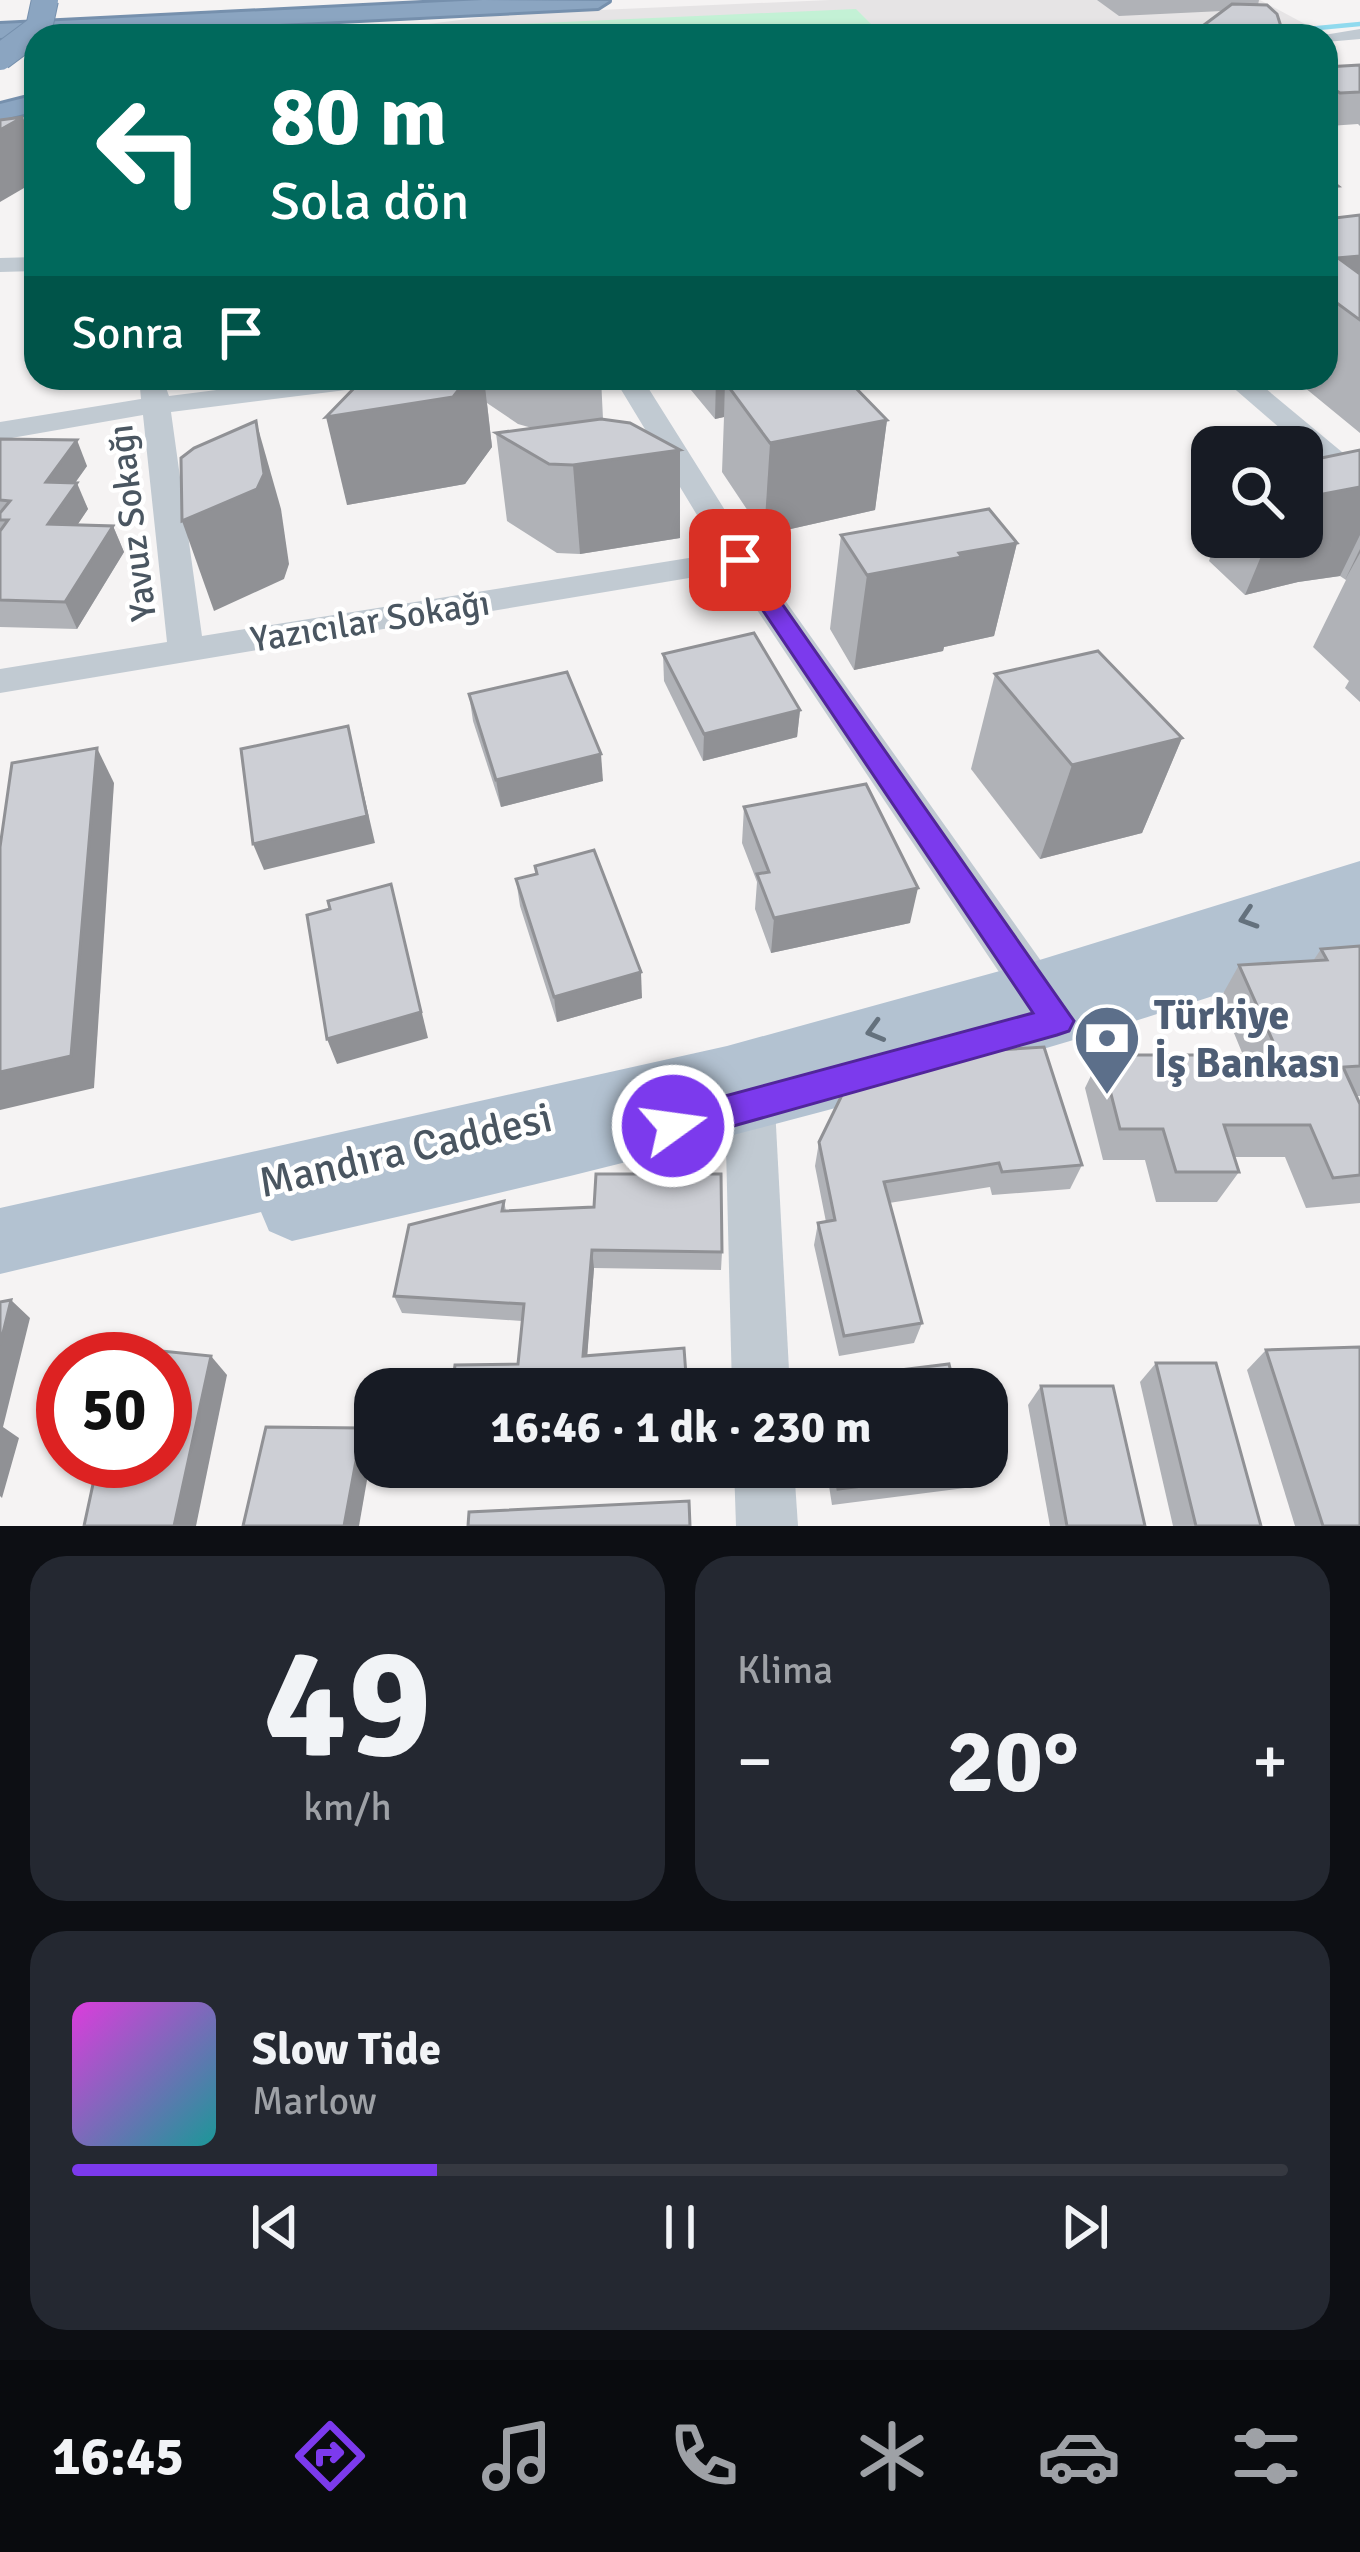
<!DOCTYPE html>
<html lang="tr">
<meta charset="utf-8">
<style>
:root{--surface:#171b24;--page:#242831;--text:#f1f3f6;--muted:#9ea1a6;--line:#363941;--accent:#7c3aed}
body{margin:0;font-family:Signika,sans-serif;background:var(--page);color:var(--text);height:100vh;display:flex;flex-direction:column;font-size:45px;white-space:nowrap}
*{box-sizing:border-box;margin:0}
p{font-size:39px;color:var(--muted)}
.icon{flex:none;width:66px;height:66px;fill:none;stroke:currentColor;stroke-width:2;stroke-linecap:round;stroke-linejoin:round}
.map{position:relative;height:1526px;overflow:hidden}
.sheet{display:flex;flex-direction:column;gap:30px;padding:30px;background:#0d0f14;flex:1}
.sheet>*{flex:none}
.top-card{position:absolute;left:24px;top:24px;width:1314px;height:366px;border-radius:36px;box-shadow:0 3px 9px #0004;background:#00695c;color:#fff;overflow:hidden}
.fabs{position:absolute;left:1191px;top:426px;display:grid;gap:24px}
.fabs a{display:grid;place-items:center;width:132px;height:132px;border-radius:24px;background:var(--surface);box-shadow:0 3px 9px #0004;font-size:60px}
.speed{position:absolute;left:36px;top:1332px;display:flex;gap:24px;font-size:60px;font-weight:700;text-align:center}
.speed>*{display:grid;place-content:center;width:156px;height:156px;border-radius:50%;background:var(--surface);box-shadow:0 3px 9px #0004;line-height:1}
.speed .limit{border:18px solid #d22;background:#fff;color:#111}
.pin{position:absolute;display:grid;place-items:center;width:102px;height:102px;color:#fff;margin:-51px;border-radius:24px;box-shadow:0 6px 18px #0006}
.me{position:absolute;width:132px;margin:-66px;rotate:76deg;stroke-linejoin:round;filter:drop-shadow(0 0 9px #0008)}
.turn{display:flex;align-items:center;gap:42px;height:252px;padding:0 48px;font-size:54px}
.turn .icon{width:156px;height:156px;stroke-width:2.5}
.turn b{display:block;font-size:84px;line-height:102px}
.then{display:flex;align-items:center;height:114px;padding:0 48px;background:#0003;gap:24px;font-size:45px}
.big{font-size:90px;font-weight:700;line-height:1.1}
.sheet .tile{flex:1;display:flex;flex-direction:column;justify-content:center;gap:18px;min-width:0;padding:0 42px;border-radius:36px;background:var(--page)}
.sheet .dial{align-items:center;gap:0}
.dial b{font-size:156px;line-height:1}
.song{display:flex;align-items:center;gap:36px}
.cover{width:144px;height:144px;border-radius:18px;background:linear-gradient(135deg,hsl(300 70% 55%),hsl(180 70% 35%))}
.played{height:12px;border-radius:6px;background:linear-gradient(90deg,var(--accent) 30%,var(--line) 30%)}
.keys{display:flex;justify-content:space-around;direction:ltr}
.heat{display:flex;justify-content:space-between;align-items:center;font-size:66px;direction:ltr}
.sheet .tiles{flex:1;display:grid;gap:30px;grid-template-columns:1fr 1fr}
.tile:last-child{grid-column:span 2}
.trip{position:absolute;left:354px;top:1368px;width:654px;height:120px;border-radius:36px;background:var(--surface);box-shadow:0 3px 9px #0004;font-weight:700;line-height:120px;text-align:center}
.dock{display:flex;height:192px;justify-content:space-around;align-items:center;background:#090b0e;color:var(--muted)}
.dock .icon{width:84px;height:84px}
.dock .on{color:var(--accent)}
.dock b{font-size:54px;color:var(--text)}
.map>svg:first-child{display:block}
</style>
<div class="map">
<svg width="1360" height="1526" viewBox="0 0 1360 1526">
<rect width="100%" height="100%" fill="#f5f3f3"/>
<polygon fill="#e6e4e5" points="830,0 1260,0 1305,24 1159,36 334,36 507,14"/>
<polygon fill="#c3f1d5" points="856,9 883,36 452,36 455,31 498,25"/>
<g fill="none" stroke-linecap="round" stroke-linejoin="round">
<polyline stroke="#90daee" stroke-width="4.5" points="1276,32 1360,24"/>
<defs>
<g id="highway">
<polygon points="483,0 609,1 598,8 0,38 0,24"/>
<polygon points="36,95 36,111 0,120 0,104"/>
</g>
</defs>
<use href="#highway" stroke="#7690ad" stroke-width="6"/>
<g fill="#c1cad2" fill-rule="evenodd">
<polygon points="1360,29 1360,39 1326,42 1326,36 1318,36"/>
<polygon points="36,257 36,271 0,272 0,258"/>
<polygon points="312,378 392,378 378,386 171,412 202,636 720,553 614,378 642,378 755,558 1063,992 1070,1006 1063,1020 1047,1026 1031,1020 731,571 0,693 0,669 167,642 143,415 0,440 0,422 141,399 140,388 154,380 164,382 169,396"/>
<polygon points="1222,378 1253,378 1360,467 1360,491 1349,488"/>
<polygon points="750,1084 768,1091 775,1107 790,1389 732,1389 725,1107 732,1091"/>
<polygon points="734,1467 794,1467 798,1526 736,1526"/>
</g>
<path fill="#b3c2d1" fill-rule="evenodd" d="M1360 861V946C1011 1070 653 1159 292 1241L269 1231 261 1212 0 1274V1208L727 1046 1033 962Z"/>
<use href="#highway" fill="#8ba5c1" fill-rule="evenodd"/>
<defs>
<polyline id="highway-bridge" points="0,57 39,28 45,0"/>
</defs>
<use href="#highway-bridge" stroke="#7690ad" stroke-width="28" stroke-linecap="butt"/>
<use href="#highway-bridge" stroke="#8ba5c1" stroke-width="26"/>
</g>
<g fill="#b0b2b7">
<polygon points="1097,0 1259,0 1258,5 1284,36 1197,36 1200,28 1222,11 1119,16"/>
<polygon points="1360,65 1360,126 1358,124 1329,126 1326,124 1326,67"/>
<polygon points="1326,177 1338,186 1328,213 1326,213"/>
<polygon points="1360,215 1360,433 1293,378 1326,378 1326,219"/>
<polygon points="371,378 601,378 603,419 680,538 580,554 557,553 507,521 496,433 532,428 518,424 487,403 492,447 465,484 347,505"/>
<polygon points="681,378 846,378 887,420 875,510 764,535 722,472 724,417 715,419"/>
<polygon points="0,439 87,466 75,483 88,509 77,525 113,526 124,552 77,629 0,627"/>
<polygon points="1360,450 1360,702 1345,688 1349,681 1313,647 1346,580 1340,576 1298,582 1245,595 1209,561 1218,537 1302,537"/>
<polygon points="841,535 1017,543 994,636 944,647 943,651 854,670 830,629"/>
<polygon points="663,654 800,710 797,737 703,761 664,681"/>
<polygon points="995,674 1182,738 1142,833 1040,859 971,769"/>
<polygon points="469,694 603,781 501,807 473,721"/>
<polygon points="744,807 910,923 771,953 755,909 757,882 742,843"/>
<polygon points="535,866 642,998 557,1022 520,906 516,879 536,874"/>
<polygon points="1360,946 1360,1096 1356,1096 1360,1104 1360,1203 1306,1208 1285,1157 1234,1157 1239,1172 1217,1202 1156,1202 1145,1160 1103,1160 1085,1088 1101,1055 1243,1055 1220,999 1239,965 1313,961 1321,949"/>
<polygon points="819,1142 1082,1165 1070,1189 992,1195 990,1187 889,1203 922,1323 914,1343 839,1356 814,1245 818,1223 826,1222 815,1166"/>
<polygon points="504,1201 506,1211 722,1252 721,1270 594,1268 587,1355 518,1364 522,1321 402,1313 394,1296"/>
<polygon points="1266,1350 1360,1526 1295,1526 1247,1370"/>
<polygon points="1156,1363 1261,1526 1173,1526 1140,1382"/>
<polygon points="1041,1386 1145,1526 1050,1526 1028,1405"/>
<polygon points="450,1467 691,1467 621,1474 620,1468 452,1472"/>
<polygon points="826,1467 974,1467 975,1472 965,1488 832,1505"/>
</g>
<g fill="#909195">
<polygon points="23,117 36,152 36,181 0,202 0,130"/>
<polygon points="1360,256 1360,320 1338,258"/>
<polygon points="468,378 484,378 492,447 465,484 347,505 326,417"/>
<polygon points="716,378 770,378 725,382 724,417 715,419"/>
<polygon points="887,420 875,510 764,535 770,443"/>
<polygon points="256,421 281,509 289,564 284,579 214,611 182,521"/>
<polygon points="77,440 87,466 57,508 46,482"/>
<polygon points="680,450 680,538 580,554 573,465"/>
<polygon points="77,483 88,509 60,551 48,524"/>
<polygon points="1360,487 1360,535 1340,576 1298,582 1245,595 1269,537 1302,537 1302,498"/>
<polygon points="113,526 124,552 77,629 65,602"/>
<polygon points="1017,543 994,636 944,647 943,651 854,670 867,575 959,553"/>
<polygon points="1360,549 1360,553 1345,580"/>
<polygon points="800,710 797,737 703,761 704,734"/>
<polygon points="348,726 375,843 264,870 253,844"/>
<polygon points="1182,738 1142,833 1040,859 1072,765"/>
<polygon points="97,748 114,783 94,1088 0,1110 0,1072"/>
<polygon points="601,754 603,781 501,807 496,780"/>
<polygon points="391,884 428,1038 337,1064 327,1039"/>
<polygon points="918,888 910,923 771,953 774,918"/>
<polygon points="641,972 642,998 557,1022 554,997"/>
<polygon points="592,1250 594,1268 586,1372 583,1356"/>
<polygon points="11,1300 30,1318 3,1427 19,1438 2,1498 0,1496 0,1345"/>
<polygon points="211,1356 227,1375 196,1526 174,1526"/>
<polygon points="362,1428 373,1446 359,1526 344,1526"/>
</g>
<g fill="#cdcfd5" stroke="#909195" stroke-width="3">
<polygon points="1232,4 1267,5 1277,14 1284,36 1228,36 1200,28"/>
<polygon points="1360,65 1360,92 1340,93 1326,84 1326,67"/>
<polygon points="23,117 0,130 0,120"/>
<polygon points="1326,177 1338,186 1326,187"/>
<polygon points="1360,215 1360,256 1338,258 1360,274 1360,320 1326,295 1326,219"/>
<polygon points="371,378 468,378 453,397 326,417 363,379"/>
<polygon points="753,378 846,378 887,420 770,443 725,382"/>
<polygon points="601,419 630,423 680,450 573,465 549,464 496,433"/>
<polygon points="256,421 264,474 257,489 182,521 181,458 194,448"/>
<polygon points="0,439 77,440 46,482 77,483 48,524 113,526 65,602 0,600 0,531 8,520 0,520 0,513 10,501 0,500"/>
<polygon points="1360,450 1360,487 1302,498 1302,462"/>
<polygon points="989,509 1017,543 959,553 962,557 867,575 841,535"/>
<polygon points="754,633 800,710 704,734 663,654"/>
<polygon points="1098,651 1182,738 1072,765 995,674"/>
<polygon points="567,672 601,754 496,780 469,694"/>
<polygon points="348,726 367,816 253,844 241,749"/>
<polygon points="97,748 71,1056 0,1072 0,847 12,763"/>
<polygon points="866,784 918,888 774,918 757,874 769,872 744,807"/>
<polygon points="594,850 641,972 554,997 516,879 537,874 535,866"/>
<polygon points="391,884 421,1012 327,1039 307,915 330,909 328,901"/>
<polygon points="1360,946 1360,1066 1343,1067 1360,1104 1360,1175 1333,1178 1310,1125 1224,1125 1239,1172 1176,1172 1163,1129 1120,1129 1101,1055 1279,1055 1239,965 1327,960 1321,949"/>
<polygon points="1044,1047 1082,1165 1002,1172 999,1163 884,1182 922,1323 844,1336 818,1223 835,1220 819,1142 842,1095 980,1051"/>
<polygon points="596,1174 721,1174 722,1252 592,1250 583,1356 684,1348 687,1389 452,1389 455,1365 518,1364 524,1304 394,1296 409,1225 504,1201 502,1211 594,1207"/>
<polygon points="11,1300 0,1345 0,1302"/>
<polygon points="122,1347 211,1356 174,1526 84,1526 98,1461 165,1461 165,1359 119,1359"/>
<polygon points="1360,1347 1360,1526 1323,1526 1266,1350"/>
<polygon points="1156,1363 1216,1363 1261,1526 1196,1526"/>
<polygon points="949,1364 955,1389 820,1389 819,1380"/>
<polygon points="1041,1386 1113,1386 1145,1526 1067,1526"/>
<polygon points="266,1427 362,1428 344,1526 243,1526"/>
<polygon points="834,1467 974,1467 975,1472 838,1489"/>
<polygon points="689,1501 690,1526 468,1526 469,1512"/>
</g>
<defs><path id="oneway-chevron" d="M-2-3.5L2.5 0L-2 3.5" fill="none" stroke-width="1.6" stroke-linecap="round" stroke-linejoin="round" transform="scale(3)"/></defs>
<g stroke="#64717d">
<use href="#oneway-chevron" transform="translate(1248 918) rotate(162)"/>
<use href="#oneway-chevron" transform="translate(875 1031) rotate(164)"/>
</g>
<polygon fill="#7c3aed" stroke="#51269a" stroke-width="3" points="740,553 748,555 1074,1021 1069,1031 1057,1035 673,1143 660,1138 655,1126 660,1115 673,1110 1033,1013 729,560"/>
<defs>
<symbol id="bank-pin" viewBox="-11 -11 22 30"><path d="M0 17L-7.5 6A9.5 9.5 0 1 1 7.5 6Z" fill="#5c6f8a" stroke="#fff"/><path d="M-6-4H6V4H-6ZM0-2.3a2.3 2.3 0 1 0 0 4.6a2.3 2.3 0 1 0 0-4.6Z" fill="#fff"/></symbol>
</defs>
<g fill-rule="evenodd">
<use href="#bank-pin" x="1069" y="1000" width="76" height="104"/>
</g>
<g text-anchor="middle" stroke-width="9" stroke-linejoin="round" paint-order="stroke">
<g font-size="36" fill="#4a5661" stroke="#fff">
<text transform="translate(131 523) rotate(-97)" y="13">Yavuz Sokağı</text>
<text transform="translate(370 620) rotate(-9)" y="13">Yazıcılar Sokağı</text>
</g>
<g font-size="42" font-weight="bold" fill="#4e5e75" stroke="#fff" text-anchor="start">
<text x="1154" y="1029">Türkiye<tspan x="1154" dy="48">İş Bankası</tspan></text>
</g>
<g font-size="42" fill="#4a5661" stroke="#fff">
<text transform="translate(405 1149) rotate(-13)" y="15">Mandıra Caddesi</text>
</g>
</g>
</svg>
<div class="fabs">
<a><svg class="icon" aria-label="search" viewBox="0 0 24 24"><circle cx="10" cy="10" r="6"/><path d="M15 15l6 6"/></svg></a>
</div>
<div class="speed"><div class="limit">50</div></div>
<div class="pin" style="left:740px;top:560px;background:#d93025"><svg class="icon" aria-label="arrive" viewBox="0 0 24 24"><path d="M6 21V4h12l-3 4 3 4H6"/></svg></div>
<svg class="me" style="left:673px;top:1126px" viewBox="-20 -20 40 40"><circle r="17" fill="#7c3aed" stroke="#fff" stroke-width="3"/><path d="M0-11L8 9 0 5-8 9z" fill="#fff"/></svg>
<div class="trip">16:46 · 1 dk · 230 m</div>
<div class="top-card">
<div class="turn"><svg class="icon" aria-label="left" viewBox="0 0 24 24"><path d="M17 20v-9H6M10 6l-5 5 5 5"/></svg><div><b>80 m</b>Sola dön</div></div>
<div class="then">Sonra<svg class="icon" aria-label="arrive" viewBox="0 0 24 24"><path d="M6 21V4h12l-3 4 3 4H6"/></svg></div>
</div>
</div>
<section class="sheet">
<div class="tiles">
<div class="tile dial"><b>49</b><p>km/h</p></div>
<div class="tile"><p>Klima</p>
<div class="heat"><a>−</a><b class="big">20°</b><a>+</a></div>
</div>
<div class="tile">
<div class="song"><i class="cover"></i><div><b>Slow Tide</b><p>Marlow</p></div></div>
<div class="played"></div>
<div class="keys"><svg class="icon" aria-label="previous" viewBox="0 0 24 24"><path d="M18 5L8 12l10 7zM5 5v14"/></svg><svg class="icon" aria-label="pause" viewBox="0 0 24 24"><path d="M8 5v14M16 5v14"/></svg><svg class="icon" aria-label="next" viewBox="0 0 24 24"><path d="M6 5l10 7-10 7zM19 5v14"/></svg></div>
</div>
</div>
</section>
<nav class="dock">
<b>16:45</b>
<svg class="icon on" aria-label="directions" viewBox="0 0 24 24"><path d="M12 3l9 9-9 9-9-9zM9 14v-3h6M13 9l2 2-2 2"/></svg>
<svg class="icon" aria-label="music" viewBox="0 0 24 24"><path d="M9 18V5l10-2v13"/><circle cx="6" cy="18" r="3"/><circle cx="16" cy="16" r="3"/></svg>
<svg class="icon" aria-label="phone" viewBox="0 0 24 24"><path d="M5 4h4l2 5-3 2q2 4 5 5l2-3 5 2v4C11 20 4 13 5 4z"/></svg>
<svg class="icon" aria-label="climate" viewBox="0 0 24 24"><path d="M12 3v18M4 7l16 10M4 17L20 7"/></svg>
<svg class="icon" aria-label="car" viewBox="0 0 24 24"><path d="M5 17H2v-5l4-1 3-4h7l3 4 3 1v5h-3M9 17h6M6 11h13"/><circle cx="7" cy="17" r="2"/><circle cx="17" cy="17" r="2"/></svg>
<svg class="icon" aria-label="filters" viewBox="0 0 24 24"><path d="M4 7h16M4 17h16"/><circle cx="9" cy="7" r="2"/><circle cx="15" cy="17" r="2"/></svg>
</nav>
